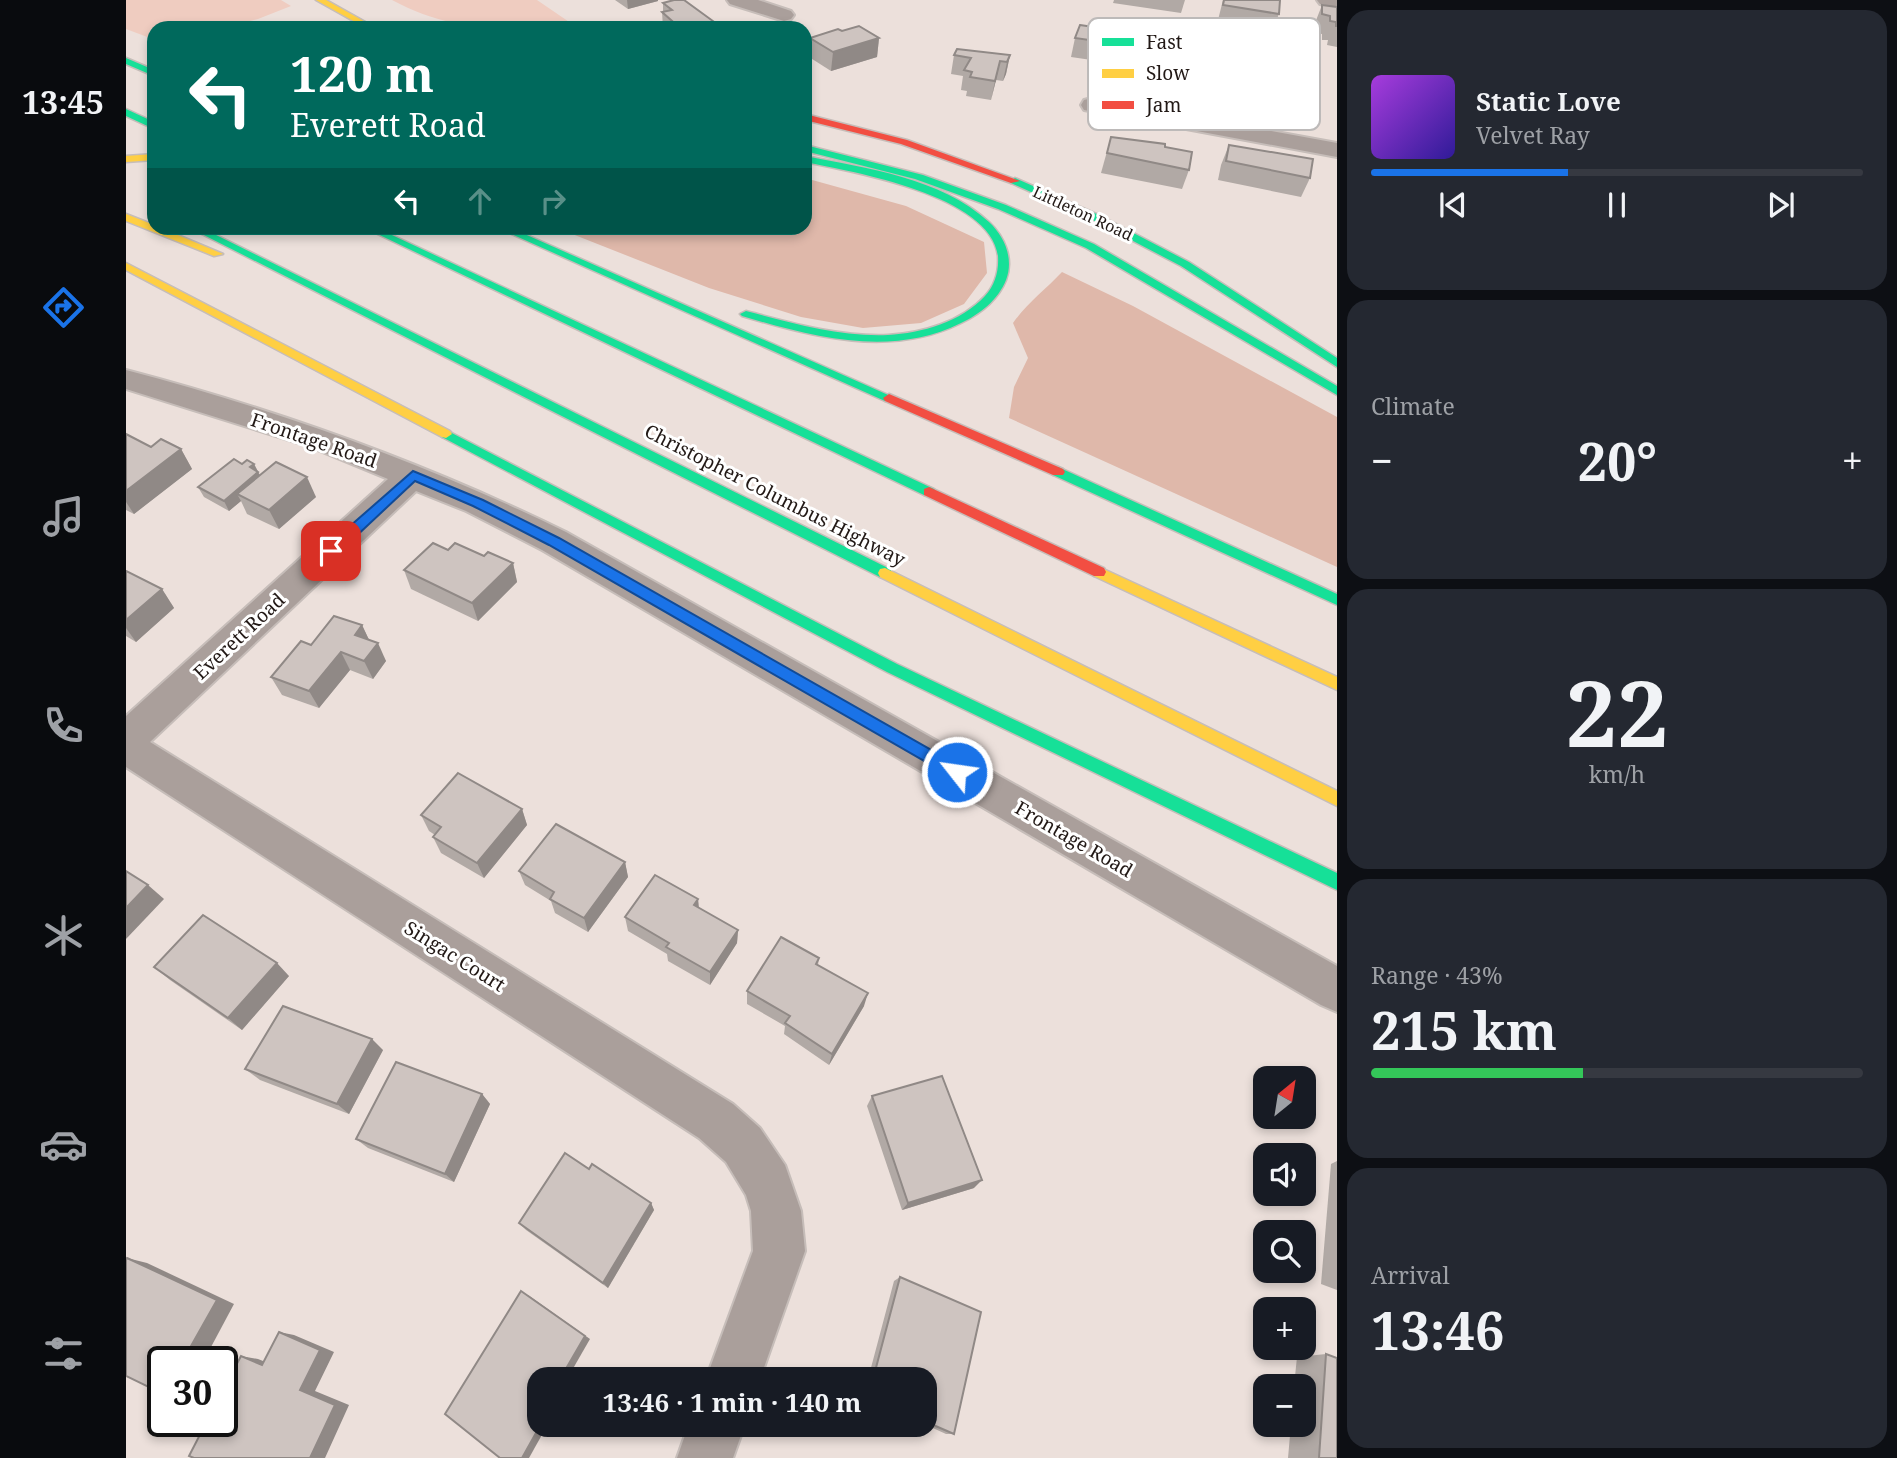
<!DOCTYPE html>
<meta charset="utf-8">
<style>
:root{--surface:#171b24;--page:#242831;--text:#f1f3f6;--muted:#9ea1a6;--line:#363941;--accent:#1a73e8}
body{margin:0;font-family:"Noto Serif",serif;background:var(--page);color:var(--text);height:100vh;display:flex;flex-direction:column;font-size:26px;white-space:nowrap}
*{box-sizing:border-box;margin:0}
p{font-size:23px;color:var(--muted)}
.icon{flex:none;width:38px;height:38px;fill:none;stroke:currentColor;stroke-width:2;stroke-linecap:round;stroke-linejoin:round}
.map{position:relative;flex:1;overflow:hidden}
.panel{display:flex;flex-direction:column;gap:10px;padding:10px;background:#0d0f14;width:560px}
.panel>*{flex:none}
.banner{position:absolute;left:21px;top:21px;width:665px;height:214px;border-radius:21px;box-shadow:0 4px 10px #0003;background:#00695c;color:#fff;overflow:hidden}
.needle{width:46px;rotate:30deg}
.controls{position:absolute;left:1127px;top:1066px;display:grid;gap:14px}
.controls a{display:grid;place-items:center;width:63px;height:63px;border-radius:14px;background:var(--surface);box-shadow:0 4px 10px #0003;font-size:35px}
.speed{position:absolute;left:21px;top:1346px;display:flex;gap:14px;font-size:35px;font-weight:700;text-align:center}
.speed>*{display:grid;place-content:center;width:91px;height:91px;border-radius:50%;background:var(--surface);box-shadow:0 4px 10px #0003;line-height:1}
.speed .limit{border:4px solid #111;border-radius:10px;background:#fff;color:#111}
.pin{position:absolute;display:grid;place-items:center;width:60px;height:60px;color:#fff;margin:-30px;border-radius:14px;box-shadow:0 4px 10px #0006}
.me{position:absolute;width:77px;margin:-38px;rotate:300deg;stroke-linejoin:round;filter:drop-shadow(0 0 5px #0008)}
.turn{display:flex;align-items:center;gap:24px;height:147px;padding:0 28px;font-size:32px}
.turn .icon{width:91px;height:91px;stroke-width:2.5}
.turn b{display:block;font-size:49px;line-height:60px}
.lanes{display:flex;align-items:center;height:66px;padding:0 28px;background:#0003;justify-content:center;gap:35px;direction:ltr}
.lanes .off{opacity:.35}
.big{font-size:52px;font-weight:700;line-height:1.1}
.panel .tile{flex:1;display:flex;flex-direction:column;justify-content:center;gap:10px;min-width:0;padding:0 24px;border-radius:21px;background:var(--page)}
.panel .dial{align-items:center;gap:0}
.dial b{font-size:91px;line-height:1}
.song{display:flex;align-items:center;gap:21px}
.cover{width:84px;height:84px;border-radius:10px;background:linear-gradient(135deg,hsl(280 70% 55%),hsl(250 70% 35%))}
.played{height:7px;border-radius:4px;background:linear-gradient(90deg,var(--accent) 40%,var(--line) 40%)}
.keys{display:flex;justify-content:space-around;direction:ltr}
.heat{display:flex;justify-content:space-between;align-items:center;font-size:38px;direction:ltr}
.charge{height:10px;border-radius:5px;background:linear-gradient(90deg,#34c759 43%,var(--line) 0)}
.trip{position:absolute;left:401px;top:1367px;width:410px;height:70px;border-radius:21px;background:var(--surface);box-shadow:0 4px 10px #0003;font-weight:700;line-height:70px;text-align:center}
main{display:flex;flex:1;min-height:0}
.tab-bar{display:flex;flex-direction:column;width:126px;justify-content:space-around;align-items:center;background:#090b0e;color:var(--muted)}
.tab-bar .icon{width:49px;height:49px}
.tab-bar .selected{color:var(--accent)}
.tab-bar b{font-size:32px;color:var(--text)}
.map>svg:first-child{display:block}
</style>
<main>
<nav class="tab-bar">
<b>13:45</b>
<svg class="icon selected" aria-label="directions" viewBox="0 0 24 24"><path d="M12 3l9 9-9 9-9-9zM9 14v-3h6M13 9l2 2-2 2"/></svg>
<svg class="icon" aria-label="music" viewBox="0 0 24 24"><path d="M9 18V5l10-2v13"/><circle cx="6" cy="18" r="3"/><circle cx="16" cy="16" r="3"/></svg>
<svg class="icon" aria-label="phone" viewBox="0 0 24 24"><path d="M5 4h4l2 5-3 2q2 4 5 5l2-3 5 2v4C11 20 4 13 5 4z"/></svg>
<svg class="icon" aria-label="climate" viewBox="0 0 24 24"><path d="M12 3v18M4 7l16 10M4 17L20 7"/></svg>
<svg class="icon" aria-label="car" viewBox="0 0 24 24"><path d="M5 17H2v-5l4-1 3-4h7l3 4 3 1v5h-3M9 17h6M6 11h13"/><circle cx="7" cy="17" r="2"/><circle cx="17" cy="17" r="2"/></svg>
<svg class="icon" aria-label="filters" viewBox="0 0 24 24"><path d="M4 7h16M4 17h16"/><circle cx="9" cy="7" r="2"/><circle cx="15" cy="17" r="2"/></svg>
</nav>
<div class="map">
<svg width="1211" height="1458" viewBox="0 0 1211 1458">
<rect width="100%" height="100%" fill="#ece0db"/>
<g fill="#efccc0">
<polygon points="0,0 155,0 165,6 132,19 94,28 28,28 28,37 24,38 0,29"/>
<path d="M266 0H411L452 28C381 28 331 35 266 0Z"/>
</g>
<g fill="#dfb8aa">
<polygon points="679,178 780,206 858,242 861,273 838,304 795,323 737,328 675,317 583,288 431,228 679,228"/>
<path d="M936 272 1007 306 1211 417V567L883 418 888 387 902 358 887 323C901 303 919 290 936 272Z"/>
</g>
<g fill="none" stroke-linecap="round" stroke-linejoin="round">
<defs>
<g id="street">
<polygon points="601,0 632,0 665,11 668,15 665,19 658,21 604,4"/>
<polygon points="1191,0 1211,0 1211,7 1194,4"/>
<polygon points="966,98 1211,143 1211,157 958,110 955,105 958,100"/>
<path d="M0 370C152 410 299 463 440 532L1211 966V1012L1195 1005 416 550 340 511 290 491 24 742 607 1104 634 1128 659 1165 675 1211 679 1251 634 1379H580L627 1251 625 1211 620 1195 600 1162 573 1138 0 767V716L262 479 182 446 0 389Z"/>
<polygon points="563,1424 619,1424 607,1458 551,1458"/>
</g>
<g id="fast">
<polygon points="0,58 28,70 28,76 0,64"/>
<polygon points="0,109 28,122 28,129 0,116"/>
<polygon points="679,145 797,175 880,205 968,244 1211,386 1211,395 960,248 872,209 789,179 679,151"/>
<path d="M679 156C740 168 815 178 863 222 879 237 888 259 880 280 872 300 854 314 835 323 765 358 687 337 616 316L614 314 620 311C666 323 713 337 762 335 796 333 835 322 859 296 869 285 873 271 872 256 864 195 728 172 679 162Z"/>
<polygon points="889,178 973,215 1063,262 1211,358 1211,367 1055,266 965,219 885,183 884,181"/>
<polygon points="64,228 76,228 764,569 766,573 764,577 754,577"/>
<polygon points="239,228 251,228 808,489 810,492 808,495 798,495"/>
<polygon points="372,228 385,228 769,398 767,401 759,401"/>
<polygon points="320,430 771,664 1211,873 1211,890 761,672 316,437 316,431"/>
<polygon points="932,467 1211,594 1211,605 927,475 927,469"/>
</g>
<g id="slow">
<polygon points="190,0 200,0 250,28 240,28"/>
<polygon points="28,154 28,160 0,162 0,156"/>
<polygon points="0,214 28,225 28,228 35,228 97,254 88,256 0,221"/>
<polygon points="0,263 324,431 326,434 320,438 316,437 0,270"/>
<polygon points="973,567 1211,677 1211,690 968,576 966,572"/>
<polygon points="759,568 1211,791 1211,806 754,577 752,573 754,569"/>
</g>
<g id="jam">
<polygon points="679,114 781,140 894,181 885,183 775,144 679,120"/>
<polygon points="763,394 937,469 939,472 937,475 927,475 759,401 757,398"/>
<polygon points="803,487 978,568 980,572 978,576 968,576 798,495 798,489"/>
</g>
</defs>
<use href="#street" stroke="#c6bdb9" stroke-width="4"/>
<use href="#fast" stroke="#c6bdb9" stroke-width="3"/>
<use href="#slow" stroke="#c6bdb9" stroke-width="3"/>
<use href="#jam" stroke="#c6bdb9" stroke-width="3"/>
<use href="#street" fill="#aa9f9b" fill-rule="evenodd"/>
<use href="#fast" fill="#16e098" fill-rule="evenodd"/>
<use href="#slow" fill="#ffcf43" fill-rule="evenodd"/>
<use href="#jam" fill="#f24e42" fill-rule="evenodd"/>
</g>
<g fill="#b1a9a5">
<polygon points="489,0 532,0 532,1 502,9"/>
<polygon points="988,0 1059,0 1055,13 987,3"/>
<polygon points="1097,0 1154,0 1153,14 1145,33 1091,24"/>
<polygon points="537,3 591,28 537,28 536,12 537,12"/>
<polygon points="1196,5 1211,7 1211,47 1201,45 1202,40 1196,40 1196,34 1188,33 1189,23"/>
<polygon points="716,31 753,38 751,57 705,71 683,57 684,38"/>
<polygon points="949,38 1033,50 1027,69 945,57"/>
<polygon points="828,55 884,55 880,74 877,81 870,80 865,100 840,96 841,91 835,90 837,76 825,74"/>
<polygon points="1109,59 1165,83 1157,102 1136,98 1135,101 1098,95 1102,78"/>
<polygon points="985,137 1039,147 1063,170 1056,189 975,173"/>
<polygon points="1103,145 1184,178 1175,197 1092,180 1095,165"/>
<polygon points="0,434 25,447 55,449 66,469 8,514 0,510"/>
<polygon points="116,464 128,464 134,475 190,497 153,529 121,514 115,501 103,511 78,497 72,487"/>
<polygon points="358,556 387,563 391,582 352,621 285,589 278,570"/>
<polygon points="0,571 36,589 48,608 10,642 0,636"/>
<polygon points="236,625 243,640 260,661 247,679 224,670 193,708 156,695 145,677 185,645"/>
<polygon points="396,809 401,825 358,878 315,853 307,837 309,835 303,831 295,815"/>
<polygon points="499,862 502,877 462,932 429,913 425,901 399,885 393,871"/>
<polygon points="572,899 573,908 612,930 611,943 584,985 542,961 541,954 502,931 499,917"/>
<polygon points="693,958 692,965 738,1006 703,1065 658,1034 659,1026 621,1004 621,991"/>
<polygon points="28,967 163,976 116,1030 44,980"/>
<polygon points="257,1050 223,1114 134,1080 119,1069"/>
<polygon points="356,1094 364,1104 328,1182 242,1148 230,1139"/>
<polygon points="746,1096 848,1188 776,1210 741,1106"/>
<polygon points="1211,1161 1211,1290 1195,1284 1205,1164"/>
<polygon points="463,1169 525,1203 528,1210 482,1288 400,1230 393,1223"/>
<polygon points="774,1277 828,1434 820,1434 798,1424 798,1379 742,1379 768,1281"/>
<polygon points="1200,1354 1211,1458 1162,1458 1165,1424 1178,1424 1178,1386 1168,1386 1171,1357"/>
</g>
<g fill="#908986">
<polygon points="501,0 532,0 532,1 502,9"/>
<polygon points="591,24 591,28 577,28"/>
<polygon points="753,38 751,57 705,71 707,52"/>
<polygon points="884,55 880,74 877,81 881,62"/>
<polygon points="874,61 870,80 865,100 869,81"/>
<polygon points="55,449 66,469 8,514 0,502 0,491"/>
<polygon points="128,464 137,482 111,494 115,501 103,511 98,501"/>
<polygon points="181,477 190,497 153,529 143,510"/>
<polygon points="387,563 391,582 352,621 346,603"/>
<polygon points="36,589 48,608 10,642 0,628 0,620"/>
<polygon points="236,625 245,644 229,635"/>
<polygon points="252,643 260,661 247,679 238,661"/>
<polygon points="215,652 224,670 193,708 183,691"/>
<polygon points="396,809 401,825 358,878 351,863"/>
<polygon points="499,862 502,877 462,932 458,918"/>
<polygon points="22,885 38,899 0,939 0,908"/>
<polygon points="572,899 573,913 568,905"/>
<polygon points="612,930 611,943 584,985 584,972"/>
<polygon points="151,963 163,976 116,1030 102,1018"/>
<polygon points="742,993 738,1006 703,1065 706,1054"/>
<polygon points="246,1039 257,1050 223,1114 211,1104"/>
<polygon points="356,1094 364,1104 328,1182 319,1174"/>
<polygon points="856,1180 848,1188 776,1210 782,1203"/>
<polygon points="525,1203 528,1210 482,1288 477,1283"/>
<polygon points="1,1258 21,1263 108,1304 77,1362 56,1362"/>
<polygon points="402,1295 464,1339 441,1379 434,1379"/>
<polygon points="153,1332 168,1335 208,1352 189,1391 223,1405 199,1458 184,1458 174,1390"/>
<polygon points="115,1356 132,1359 152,1367 136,1365"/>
<polygon points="415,1424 422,1424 403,1458 396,1458"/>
</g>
<g fill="#cec4c0" stroke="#908986" stroke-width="2">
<polygon points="548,0 558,0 591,24 577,28 554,28 536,12 546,10 537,3"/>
<polygon points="1098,0 1154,0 1153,14 1097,5"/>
<polygon points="1196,5 1211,7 1211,26 1210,26 1210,22 1204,21 1204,16 1196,14"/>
<polygon points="954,25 1036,37 1033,50 949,38"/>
<polygon points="733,26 753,38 707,52 684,38 712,29 716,31"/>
<polygon points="831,49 884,55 881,62 874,61 869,81 844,77 846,72 838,70 845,58 828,55"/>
<polygon points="985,137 1039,144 1039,147 1066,152 1063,170 981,153"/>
<polygon points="1103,145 1187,159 1184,178 1100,161"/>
<polygon points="0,434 25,447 35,439 55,449 0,491"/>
<polygon points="108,459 116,464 121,460 128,464 124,467 132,472 98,501 72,487"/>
<polygon points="150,462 181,477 143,510 111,494"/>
<polygon points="307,543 322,550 329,543 358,556 362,552 387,563 346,603 278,570"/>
<polygon points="0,571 36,589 0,620"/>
<polygon points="208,616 236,625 229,635 252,643 238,661 215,652 183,691 145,677 175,641 185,645"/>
<polygon points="332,773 396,809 351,863 307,837 315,827 295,815"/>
<polygon points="430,824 499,862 458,918 424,899 428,892 393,871"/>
<polygon points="0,871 22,885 0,908"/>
<polygon points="529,875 572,899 568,905 612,930 584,972 540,947 543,943 499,917"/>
<polygon points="77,915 151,963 102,1018 28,967"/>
<polygon points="655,937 693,958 690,964 742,993 706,1054 659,1023 664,1016 621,991"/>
<polygon points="157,1006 246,1039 211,1104 119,1069"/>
<polygon points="270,1062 356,1094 319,1174 230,1139"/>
<polygon points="816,1076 856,1180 782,1203 746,1096"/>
<polygon points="439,1153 463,1169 466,1164 525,1203 477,1283 393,1223"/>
<polygon points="1,1258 91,1300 56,1362 37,1362 37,1394 0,1376 0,1260"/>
<polygon points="774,1277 855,1312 828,1434 798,1421 798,1379 747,1379"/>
<polygon points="395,1291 459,1336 434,1379 413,1379 413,1424 415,1424 396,1458 374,1458 319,1414"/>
<polygon points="153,1332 194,1350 174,1390 209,1405 184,1458 68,1458 63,1456 81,1421 96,1421 96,1392 115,1356 136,1365"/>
<polygon points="1200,1354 1211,1358 1211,1458 1193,1458"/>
</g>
<polygon fill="#1a73e8" stroke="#114b97" stroke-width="2" points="287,471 357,500 433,538 837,768 840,772 837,777 826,777 423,545 347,506 289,481 210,555 200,555 200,547"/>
<g text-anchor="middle" stroke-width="6" stroke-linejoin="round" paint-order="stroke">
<g font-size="16" fill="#221916" stroke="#fff">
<text transform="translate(957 213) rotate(25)" y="6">Littleton Road</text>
</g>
<g font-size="19" fill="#221916" stroke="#fff">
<text transform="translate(188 440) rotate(19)" y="7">Frontage Road</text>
<text transform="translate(649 495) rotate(27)" y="7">Christopher Columbus Highway</text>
<text transform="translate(113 636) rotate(-43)" y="7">Everett Road</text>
<text transform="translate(948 839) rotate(30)" y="7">Frontage Road</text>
<text transform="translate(329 956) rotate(32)" y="7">Singac Court</text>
</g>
</g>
<rect x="962" y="18" width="232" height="112" rx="10" fill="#fff" stroke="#bdbab9" stroke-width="2"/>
<rect x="976" y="38" width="32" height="8" fill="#16e098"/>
<rect x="976" y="69" width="32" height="9" fill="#ffcf43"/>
<rect x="976" y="101" width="32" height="8" fill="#f24e42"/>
<g font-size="19" fill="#221916">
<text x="1020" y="49">Fast</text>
<text x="1020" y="80">Slow</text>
<text x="1020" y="112">Jam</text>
</g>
</svg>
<div class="controls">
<a><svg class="needle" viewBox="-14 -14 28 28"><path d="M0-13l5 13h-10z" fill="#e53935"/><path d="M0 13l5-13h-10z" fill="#9ea1a6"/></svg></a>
<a><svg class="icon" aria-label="sound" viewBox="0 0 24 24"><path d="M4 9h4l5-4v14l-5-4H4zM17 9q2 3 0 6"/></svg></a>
<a><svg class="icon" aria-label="search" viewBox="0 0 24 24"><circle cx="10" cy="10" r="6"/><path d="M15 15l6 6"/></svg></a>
<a>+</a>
<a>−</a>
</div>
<div class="speed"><div class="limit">30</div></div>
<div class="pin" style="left:205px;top:551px;background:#d93025"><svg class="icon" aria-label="arrive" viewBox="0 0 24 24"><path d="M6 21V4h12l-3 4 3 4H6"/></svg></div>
<svg class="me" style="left:831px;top:772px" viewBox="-20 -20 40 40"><circle r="17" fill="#1a73e8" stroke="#fff" stroke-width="3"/><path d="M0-11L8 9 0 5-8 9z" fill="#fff"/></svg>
<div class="trip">13:46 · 1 min · 140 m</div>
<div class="banner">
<div class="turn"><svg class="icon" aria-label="left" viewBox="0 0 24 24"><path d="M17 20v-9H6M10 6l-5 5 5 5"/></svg><div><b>120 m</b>Everett Road</div></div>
<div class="lanes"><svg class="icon" aria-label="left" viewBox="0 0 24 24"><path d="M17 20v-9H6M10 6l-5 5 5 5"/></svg><svg class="icon off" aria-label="ahead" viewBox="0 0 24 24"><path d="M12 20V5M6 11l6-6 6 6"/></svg><svg class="icon off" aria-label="right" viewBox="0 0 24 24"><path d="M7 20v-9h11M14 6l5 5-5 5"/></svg></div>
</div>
</div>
<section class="panel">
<div class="tile">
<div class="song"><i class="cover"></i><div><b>Static Love</b><p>Velvet Ray</p></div></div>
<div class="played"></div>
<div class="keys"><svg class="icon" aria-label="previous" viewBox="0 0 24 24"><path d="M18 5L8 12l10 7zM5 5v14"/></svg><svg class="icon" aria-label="pause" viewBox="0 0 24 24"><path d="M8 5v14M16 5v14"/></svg><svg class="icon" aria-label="next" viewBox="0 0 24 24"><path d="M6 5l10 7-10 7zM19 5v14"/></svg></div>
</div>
<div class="tile"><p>Climate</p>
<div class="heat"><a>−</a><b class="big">20°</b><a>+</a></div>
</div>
<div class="tile dial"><b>22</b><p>km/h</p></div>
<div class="tile"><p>Range · 43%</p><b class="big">215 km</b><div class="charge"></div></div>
<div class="tile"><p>Arrival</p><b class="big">13:46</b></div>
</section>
</main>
